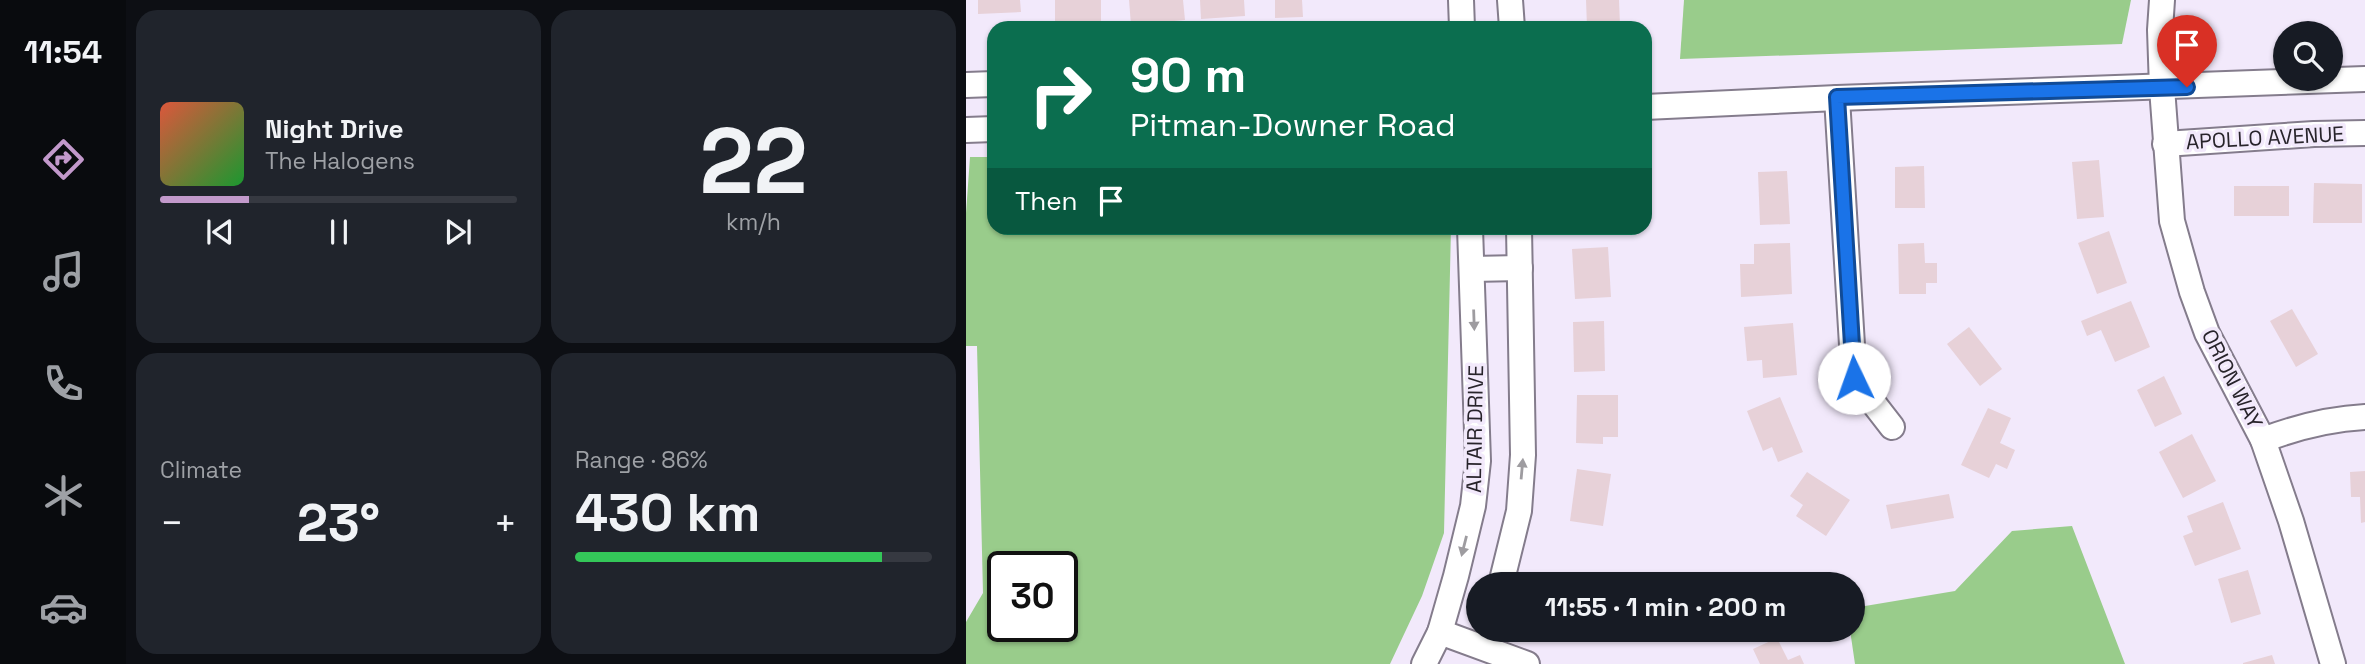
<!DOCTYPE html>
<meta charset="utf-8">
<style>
:root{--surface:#171b24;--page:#20242c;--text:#f1f3f6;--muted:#9ea1a6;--line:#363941;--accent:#c299cb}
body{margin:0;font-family:"Space Grotesk",sans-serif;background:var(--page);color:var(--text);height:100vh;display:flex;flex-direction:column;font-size:26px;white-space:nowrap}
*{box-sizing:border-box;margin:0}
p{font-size:23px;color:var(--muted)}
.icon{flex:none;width:38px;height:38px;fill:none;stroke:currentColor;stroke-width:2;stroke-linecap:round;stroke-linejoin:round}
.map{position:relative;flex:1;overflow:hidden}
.drawer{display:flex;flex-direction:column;gap:10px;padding:10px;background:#0d0f14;width:840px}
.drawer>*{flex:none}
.top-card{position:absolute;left:21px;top:21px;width:665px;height:214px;border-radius:21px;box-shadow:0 2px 5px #0004;background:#0b6e4f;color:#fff;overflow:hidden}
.buttons{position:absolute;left:1307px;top:21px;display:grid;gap:14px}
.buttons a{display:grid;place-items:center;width:70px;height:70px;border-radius:50%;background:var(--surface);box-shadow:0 2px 5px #0004;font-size:35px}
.speed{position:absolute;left:21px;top:551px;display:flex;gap:14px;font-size:35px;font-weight:700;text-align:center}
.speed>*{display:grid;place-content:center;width:91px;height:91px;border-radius:50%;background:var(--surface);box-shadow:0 2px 5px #0004;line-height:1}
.speed .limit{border:4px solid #111;border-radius:10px;background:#fff;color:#111}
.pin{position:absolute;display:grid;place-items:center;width:60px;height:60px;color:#fff;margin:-72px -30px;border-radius:50% 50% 50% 0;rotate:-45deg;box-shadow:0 0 7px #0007}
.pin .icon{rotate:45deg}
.me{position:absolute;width:77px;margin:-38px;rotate:357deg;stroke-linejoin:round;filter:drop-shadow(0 0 5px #0008)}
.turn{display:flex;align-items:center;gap:24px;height:147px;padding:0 28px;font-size:32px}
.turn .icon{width:91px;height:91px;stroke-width:2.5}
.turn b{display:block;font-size:49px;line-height:60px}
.then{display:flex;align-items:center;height:66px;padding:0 28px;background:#0003;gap:14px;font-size:26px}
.big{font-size:52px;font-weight:700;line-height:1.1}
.drawer .card{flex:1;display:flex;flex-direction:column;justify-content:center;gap:10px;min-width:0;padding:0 24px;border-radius:21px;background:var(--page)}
.drawer .dial{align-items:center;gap:0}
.dial b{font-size:91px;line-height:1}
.song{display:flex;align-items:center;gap:21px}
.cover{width:84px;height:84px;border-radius:10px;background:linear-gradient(135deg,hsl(10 70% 55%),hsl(130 70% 35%))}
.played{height:7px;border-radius:4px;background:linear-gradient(90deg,var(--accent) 25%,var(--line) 25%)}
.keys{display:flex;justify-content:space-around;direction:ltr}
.heat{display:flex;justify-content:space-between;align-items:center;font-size:38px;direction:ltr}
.charge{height:10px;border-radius:5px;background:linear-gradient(90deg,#34c759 86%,var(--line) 0)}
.drawer .tiles{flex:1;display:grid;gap:10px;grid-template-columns:repeat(2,1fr)}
.trip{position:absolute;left:500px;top:572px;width:399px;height:70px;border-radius:35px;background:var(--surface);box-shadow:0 2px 5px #0004;font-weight:700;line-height:70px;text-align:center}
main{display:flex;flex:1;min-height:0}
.tabs{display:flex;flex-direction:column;width:126px;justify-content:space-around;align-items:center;background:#090b0e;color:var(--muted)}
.tabs .icon{width:49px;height:49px}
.tabs .active{color:var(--accent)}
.tabs b{font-size:32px;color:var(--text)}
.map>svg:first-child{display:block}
</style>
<main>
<nav class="tabs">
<b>11:54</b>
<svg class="icon active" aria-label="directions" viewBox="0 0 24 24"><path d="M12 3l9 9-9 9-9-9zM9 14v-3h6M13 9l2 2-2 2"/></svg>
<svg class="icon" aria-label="music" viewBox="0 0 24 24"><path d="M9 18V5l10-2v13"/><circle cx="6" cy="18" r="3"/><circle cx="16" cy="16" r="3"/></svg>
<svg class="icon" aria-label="phone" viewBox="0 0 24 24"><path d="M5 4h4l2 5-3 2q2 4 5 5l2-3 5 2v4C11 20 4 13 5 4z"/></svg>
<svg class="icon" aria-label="climate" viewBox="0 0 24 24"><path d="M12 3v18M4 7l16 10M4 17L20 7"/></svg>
<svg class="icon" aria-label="car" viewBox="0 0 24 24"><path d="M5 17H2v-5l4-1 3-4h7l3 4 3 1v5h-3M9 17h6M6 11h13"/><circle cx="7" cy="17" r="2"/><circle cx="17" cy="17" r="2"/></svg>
</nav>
<section class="drawer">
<div class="tiles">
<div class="card">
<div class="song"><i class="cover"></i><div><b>Night Drive</b><p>The Halogens</p></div></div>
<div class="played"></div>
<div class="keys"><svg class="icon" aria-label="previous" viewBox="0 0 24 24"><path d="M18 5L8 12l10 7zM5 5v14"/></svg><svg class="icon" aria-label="pause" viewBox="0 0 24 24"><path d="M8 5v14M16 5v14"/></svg><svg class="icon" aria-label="next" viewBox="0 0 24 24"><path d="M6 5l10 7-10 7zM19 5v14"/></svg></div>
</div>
<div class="card dial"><b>22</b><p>km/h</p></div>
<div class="card"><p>Climate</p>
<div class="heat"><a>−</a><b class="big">23°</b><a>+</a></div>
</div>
<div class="card"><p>Range · 86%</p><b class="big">430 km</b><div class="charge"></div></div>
</div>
</section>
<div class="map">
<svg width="1399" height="664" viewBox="0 0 1399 664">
<rect width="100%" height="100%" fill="#f2e9fb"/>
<g fill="#99cc8b" fill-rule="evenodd">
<polygon points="718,0 1165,0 1156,44 714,59"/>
<path d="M4 157H28V228H485L478 533 456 596 424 664H0V622L17 593 11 346H0V213ZM37 567H96V626H37Z"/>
<polygon points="1106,526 1159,664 889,664 884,630 887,630 887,608 989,591 1046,531"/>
</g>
<g fill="#e7d1d8">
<polygon points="12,0 54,0 55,12 12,14"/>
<polygon points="89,0 135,0 135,23 89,24"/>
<polygon points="163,0 217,0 219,20 165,25"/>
<polygon points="234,0 278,0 279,16 235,19"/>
<polygon points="309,0 336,0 337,17 309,18"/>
<polygon points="620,0 653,0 654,25 621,27"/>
<polygon points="1133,160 1138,217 1111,219 1106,162"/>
<polygon points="958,166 959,208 929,208 929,167"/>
<polygon points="821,171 824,224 794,225 792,172"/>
<polygon points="1348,183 1396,184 1396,223 1347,223"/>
<rect x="1268" y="186" width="55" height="30"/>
<polygon points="1143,231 1161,283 1131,294 1112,243"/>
<polygon points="824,243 826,294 775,297 774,264 788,264 788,244"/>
<polygon points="958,243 959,263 971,263 971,283 960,283 960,294 933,294 932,244"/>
<polygon points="642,247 645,297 609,299 606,249"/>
<polygon points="1165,301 1184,347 1149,362 1135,330 1121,336 1115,321"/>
<polygon points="1326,309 1352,354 1330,367 1304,321"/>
<polygon points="638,321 639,371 608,372 607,322"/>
<polygon points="827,323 831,375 797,378 796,360 781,361 778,327"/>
<polygon points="1003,327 1036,369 1014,386 981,344"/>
<polygon points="1198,376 1216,414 1189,427 1171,390"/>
<polygon points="611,395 652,395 652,437 637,437 637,444 610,443"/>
<polygon points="814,397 837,452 812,462 806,447 797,451 781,411"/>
<polygon points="1022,408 1045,418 1034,443 1049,450 1041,469 1030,464 1023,478 995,465"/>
<polygon points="1226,434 1250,481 1217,498 1193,452"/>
<polygon points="611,469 645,474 637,526 604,521"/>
<polygon points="1399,471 1399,522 1395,523 1394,497 1385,497 1384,472"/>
<polygon points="841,472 884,500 860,536 830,516 837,505 824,496"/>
<polygon points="983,494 988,518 925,529 920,505"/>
<polygon points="1257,502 1275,549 1229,566 1217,536 1227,532 1221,516"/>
<polygon points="1282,570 1295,614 1265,623 1252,579"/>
<polygon points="619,630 640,630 637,637"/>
<polygon points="707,630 745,630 742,641"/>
<polygon points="811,638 822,660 834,655 838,664 794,664 787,649"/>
<polygon points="1306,655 1309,664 1277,664 1277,663"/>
</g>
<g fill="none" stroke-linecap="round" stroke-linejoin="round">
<defs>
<g id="minor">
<polyline points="495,0 496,28"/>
<polyline points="544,0 546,28"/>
<polyline points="1196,0 1194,30 1196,88 1206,221 1226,292 1241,333 1297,440 1325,521 1367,664"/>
<polyline points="0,85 28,84"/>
<polyline points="871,98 888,378 926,427"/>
<polyline points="679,107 871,98 1399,79"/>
<polyline points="0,130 28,129"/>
<polyline points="1199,144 1348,134 1399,133"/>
<polyline points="506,269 554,268"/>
<path d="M1297 440C1331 427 1362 419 1399 417"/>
<polyline points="535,584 553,511 557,455 553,228"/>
<polyline points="474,632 561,664"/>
<polyline points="458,664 474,632 490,576 507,506 512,461 504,228"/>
</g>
</defs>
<use href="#minor" stroke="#847c8c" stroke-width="28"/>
<use href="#minor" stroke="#fff" stroke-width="24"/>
</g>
<defs><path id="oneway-solid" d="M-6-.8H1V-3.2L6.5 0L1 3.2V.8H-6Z" transform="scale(1.75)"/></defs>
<g fill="#9e9ca0">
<use href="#oneway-solid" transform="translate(508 320) rotate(88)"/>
<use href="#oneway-solid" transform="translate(556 469) rotate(-85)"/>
<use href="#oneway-solid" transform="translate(498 546) rotate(104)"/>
</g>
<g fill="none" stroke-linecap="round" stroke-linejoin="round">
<defs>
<polyline id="route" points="888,378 871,97 1221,87"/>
</defs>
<use href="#route" stroke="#114b97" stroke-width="18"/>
<use href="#route" stroke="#1a73e8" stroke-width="12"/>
</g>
<g text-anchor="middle" stroke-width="7" stroke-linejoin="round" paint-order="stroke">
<g font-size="21" fill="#28242b" stroke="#f2e9fb">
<text transform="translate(1299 138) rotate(-3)" y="7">APOLLO AVENUE</text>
<text transform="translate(1266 379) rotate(63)" y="7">ORION WAY</text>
<text transform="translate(509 429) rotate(-89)" y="7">ALTAIR DRIVE</text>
</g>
</g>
</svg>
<div class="buttons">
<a><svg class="icon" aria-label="search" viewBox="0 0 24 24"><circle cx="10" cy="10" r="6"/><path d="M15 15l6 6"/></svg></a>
</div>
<div class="speed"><div class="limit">30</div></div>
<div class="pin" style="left:1221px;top:87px;background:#d93025"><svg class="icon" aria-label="arrive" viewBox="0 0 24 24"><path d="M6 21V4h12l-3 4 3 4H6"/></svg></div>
<svg class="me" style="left:888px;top:378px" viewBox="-20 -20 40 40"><circle r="19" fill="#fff"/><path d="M0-13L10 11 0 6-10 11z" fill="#1a73e8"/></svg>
<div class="trip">11:55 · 1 min · 200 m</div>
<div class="top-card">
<div class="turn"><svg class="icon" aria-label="right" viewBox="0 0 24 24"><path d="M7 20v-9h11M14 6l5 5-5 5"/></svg><div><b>90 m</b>Pitman-Downer Road</div></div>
<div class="then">Then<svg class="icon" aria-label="arrive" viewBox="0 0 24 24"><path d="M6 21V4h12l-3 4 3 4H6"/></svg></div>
</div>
</div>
</main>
